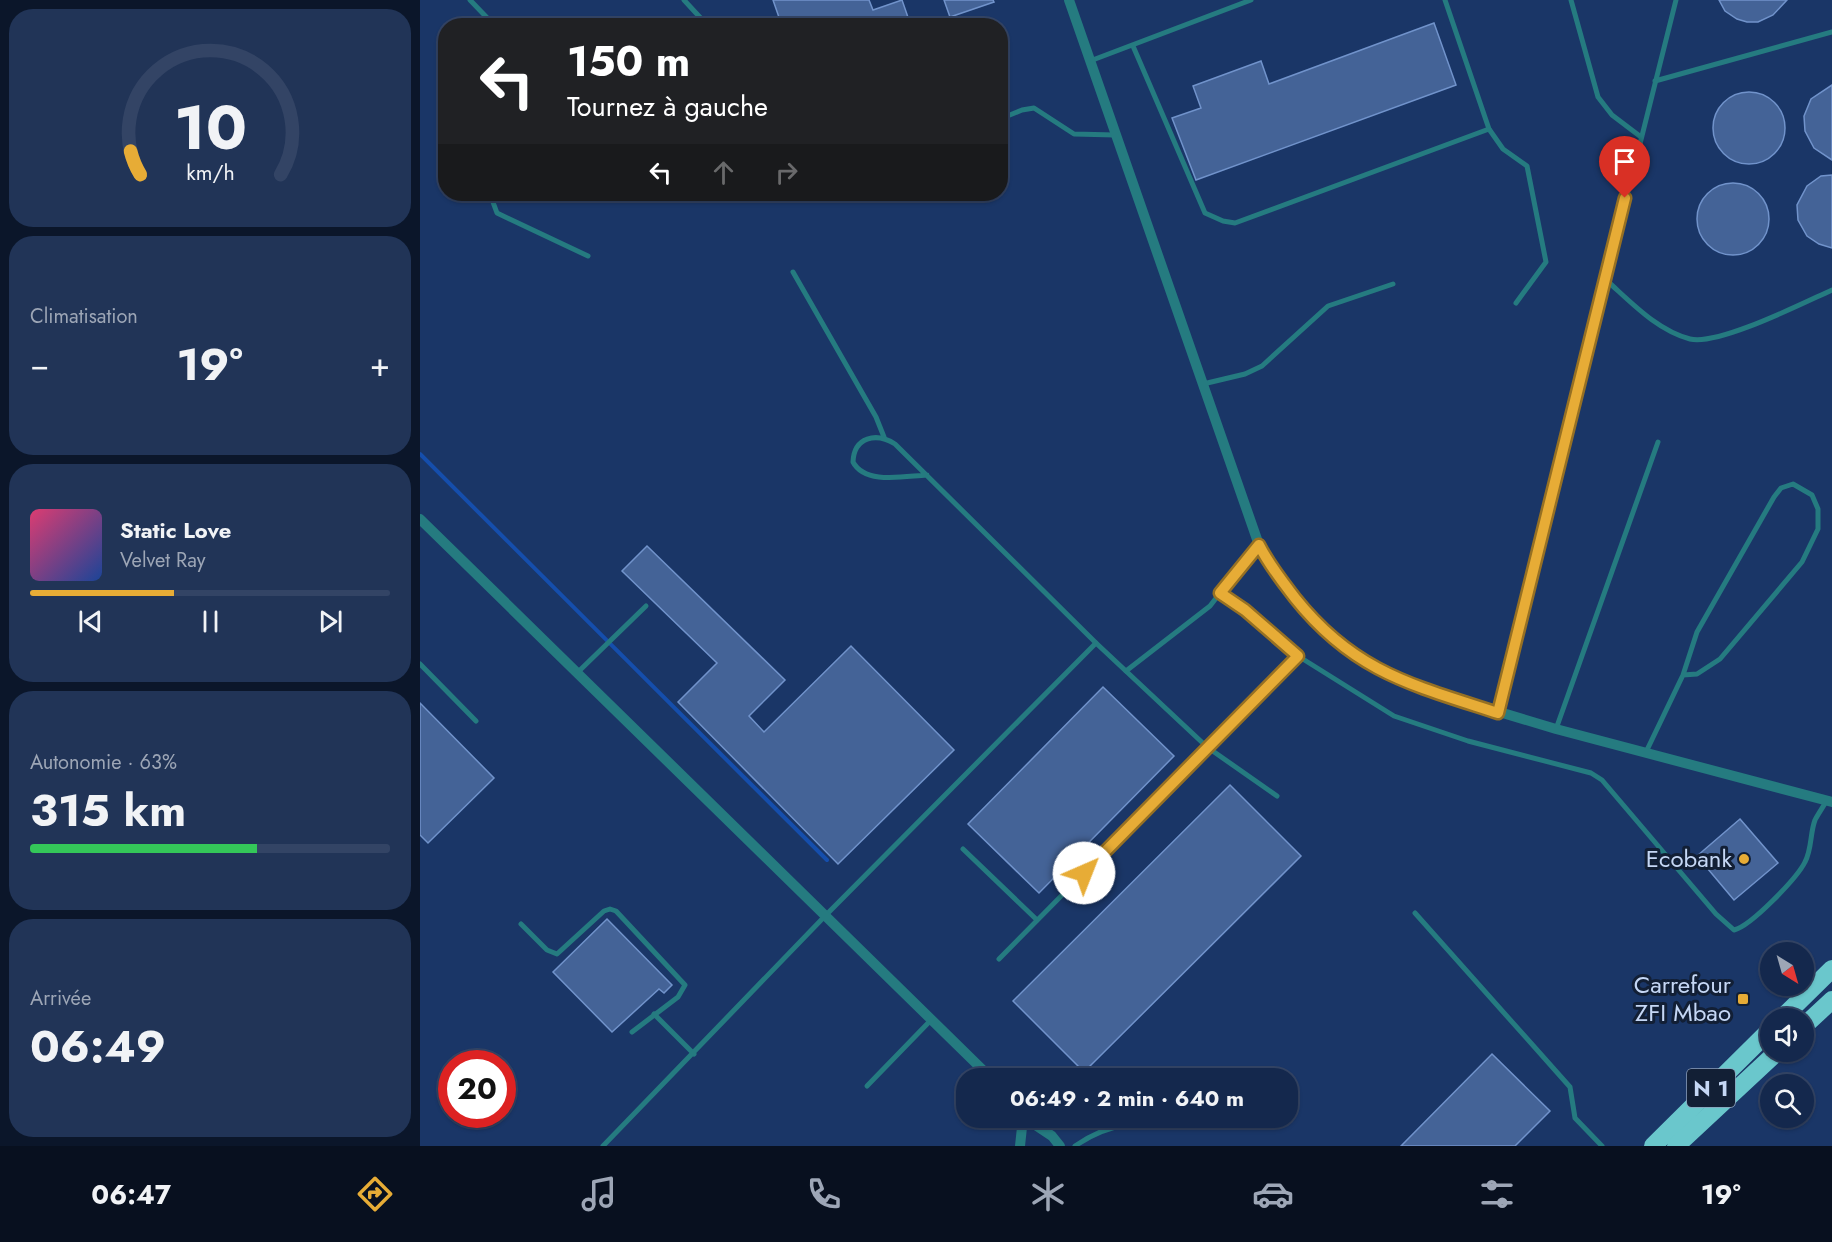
<!DOCTYPE html>
<html lang="fr">
<meta charset="utf-8">
<style>
:root{--surface:#14284d;--page:#213457;--text:#f1f3f6;--muted:#9da6b6;--line:#334465;--accent:#e7ac36}
body{margin:0;font-family:Jost,sans-serif;background:var(--page);color:var(--text);height:100vh;display:flex;flex-direction:column;font-size:22px;white-space:nowrap}
*{box-sizing:border-box;margin:0}
p{font-size:20px;color:var(--muted)}
.icon{flex:none;width:33px;height:33px;fill:none;stroke:currentColor;stroke-width:2;stroke-linecap:round;stroke-linejoin:round}
.map{position:relative;flex:1;overflow:hidden}
.sheet{display:flex;flex-direction:column;gap:9px;padding:9px;background:#0b162a;width:420px}
.sheet>*{flex:none}
.top-card{position:absolute;left:18px;top:18px;width:570px;height:183px;border-radius:24px;box-shadow:0 2px 4px #0004,0 0 0 2px var(--line);background:#202124;color:#fff;overflow:hidden}
.needle{width:39px;rotate:143deg}
.fabs{position:absolute;left:1340px;top:942px;display:grid;gap:12px}
.fabs a{display:grid;place-items:center;width:54px;height:54px;border-radius:50%;background:var(--surface);box-shadow:0 2px 4px #0004,0 0 0 2px var(--line);font-size:30px}
.speed{position:absolute;left:18px;top:1050px;display:flex;gap:12px;font-size:30px;font-weight:700;text-align:center}
.speed>*{display:grid;place-content:center;width:78px;height:78px;border-radius:50%;background:var(--surface);box-shadow:0 2px 4px #0004,0 0 0 2px var(--line);line-height:1}
.speed .limit{border:9px solid #d22;background:#fff;color:#111}
.pin{position:absolute;display:grid;place-items:center;width:51px;height:51px;color:#fff;margin:-62px -26px;border-radius:50% 50% 50% 0;rotate:-45deg;box-shadow:0 0 6px #0007}
.pin .icon{rotate:45deg}
.me{position:absolute;width:66px;margin:-33px;rotate:44deg;stroke-linejoin:round;filter:drop-shadow(0 0 4px #0008)}
.turn{display:flex;align-items:center;gap:21px;height:126px;padding:0 30px;font-size:27px}
.turn .icon{width:78px;height:78px;stroke-width:2.5}
.turn b{display:block;font-size:42px;line-height:51px}
.lanes{display:flex;align-items:center;height:57px;padding:0 30px;background:#0003;justify-content:center;gap:30px;direction:ltr}
.lanes .off{opacity:.35}
.big{font-size:45px;font-weight:700;line-height:1.1}
.sheet .tile{flex:1;display:flex;flex-direction:column;justify-content:center;gap:9px;min-width:0;padding:0 21px;border-radius:24px;background:var(--page)}
.sheet .dial{align-items:center;gap:0}
.dial svg{height:156px;overflow:visible;fill:none;stroke:var(--line);stroke-width:7;stroke-linecap:round;text-anchor:middle}
.dial text{fill:var(--text);stroke:none}
.song{display:flex;align-items:center;gap:18px}
.cover{width:72px;height:72px;border-radius:9px;background:linear-gradient(135deg,hsl(340 70% 55%),hsl(220 70% 35%))}
.played{height:6px;border-radius:3px;background:linear-gradient(90deg,var(--accent) 40%,var(--line) 40%)}
.keys{display:flex;justify-content:space-around;direction:ltr}
.heat{display:flex;justify-content:space-between;align-items:center;font-size:33px;direction:ltr}
.charge{height:9px;border-radius:4px;background:linear-gradient(90deg,#34c759 63%,var(--line) 0)}
.trip{position:absolute;left:536px;top:1068px;width:342px;height:60px;border-radius:24px;background:var(--surface);box-shadow:0 2px 4px #0004,0 0 0 2px var(--line);font-weight:700;line-height:60px;text-align:center}
.menu{display:flex;height:96px;justify-content:space-around;align-items:center;background:#08101f;color:var(--muted)}
.menu .icon{width:42px;height:42px}
.menu .on{color:var(--accent)}
.menu b{font-size:27px;color:var(--text)}
main{display:flex;flex:1;min-height:0}
.map>svg:first-child{display:block}
</style>
<main>
<section class="sheet">
<div class="tile dial"><svg viewBox="0 0 100 80">
<path d="M14 69A42 42 0 1 1 86 69"/>
<path d="M14 69A42 42 0 0 1 9 57" stroke="#e7ac36"/>
<text x="50" y="56" font-size="32" font-weight="700">10</text>
<text x="50" y="72" font-size="11">km/h</text>
</svg></div>
<div class="tile"><p>Climatisation</p>
<div class="heat"><a>−</a><b class="big">19°</b><a>+</a></div>
</div>
<div class="tile">
<div class="song"><i class="cover"></i><div><b>Static Love</b><p>Velvet Ray</p></div></div>
<div class="played"></div>
<div class="keys"><svg class="icon" aria-label="previous" viewBox="0 0 24 24"><path d="M18 5L8 12l10 7zM5 5v14"/></svg><svg class="icon" aria-label="pause" viewBox="0 0 24 24"><path d="M8 5v14M16 5v14"/></svg><svg class="icon" aria-label="next" viewBox="0 0 24 24"><path d="M6 5l10 7-10 7zM19 5v14"/></svg></div>
</div>
<div class="tile"><p>Autonomie · 63%</p><b class="big">315 km</b><div class="charge"></div></div>
<div class="tile"><p>Arrivée</p><b class="big">06:49</b></div>
</section>
<div class="map">
<svg width="1412" height="1146" viewBox="0 0 1412 1146">
<rect width="100%" height="100%" fill="#1a3667"/>
<g fill="none" stroke-linecap="round" stroke-linejoin="round">
<polyline stroke="#154eac" stroke-width="4" points="0,454 407,860"/>
</g>
<g fill="#446397" stroke="#7193cb" stroke-width="1.5">
<polygon points="353,0 449,0 453,10 482,0 491,26 362,26"/>
<polygon points="524,0 573,0 574,2 530,17"/>
<polygon points="1299,0 1367,0 1353,15 1338,22 1327,22 1317,19 1305,11"/>
<polygon points="1014,23 1036,85 776,180 752,118 781,108 773,86 841,61 849,84"/>
<polygon points="1412,85 1412,160 1394,148 1385,131 1384,116 1391,99"/>
<circle cx="1329" cy="128" r="36"/>
<polygon points="1412,175 1412,248 1399,244 1387,236 1378,220 1377,205 1387,186 1401,176"/>
<circle cx="1313" cy="219" r="36"/>
<polygon points="227,546 365,680 329,716 344,732 431,646 534,750 418,864 258,702 297,663 202,571"/>
<polygon points="683,687 754,756 619,893 548,824"/>
<polygon points="0,703 74,778 8,843 0,835"/>
<polygon points="810,785 881,856 664,1072 593,1001"/>
<polygon points="1320,819 1358,863 1314,900 1277,856"/>
<polygon points="187,919 252,985 244,993 239,989 192,1032 133,972"/>
<polygon points="1072,1054 1130,1111 1095,1146 981,1146"/>
</g>
<g fill="none" stroke-linecap="round" stroke-linejoin="round">
<g stroke="#257b80" stroke-width="5">
<polyline points="50,0 75,26"/>
<polyline points="264,0 288,26"/>
<polyline points="1025,0 1069,129 1083,149 1107,166 1126,262 1096,303"/>
<polyline points="1151,0 1178,97 1192,115 1221,137"/>
<polyline points="713,46 785,213 803,221 815,223 1069,129"/>
<polyline points="670,61 831,0"/>
<polyline points="1235,81 1412,32"/>
<polyline points="580,119 602,110 614,108 654,134 695,135"/>
<polyline points="70,194 77,213 168,256"/>
<polyline points="373,272 456,417 464,437"/>
<path d="M1185 279C1210 301 1236 330 1270 339 1298 346 1383 303 1412 290"/>
<polyline points="783,384 825,374 842,366 908,306 973,284"/>
<path d="M507 475C485 476 445 485 433 462 434 437 456 432 475 444L676 643 787 747 857 796"/>
<polyline points="800,593 839,546"/>
<polyline points="0,664 56,721"/>
<path d="M706 671 790 606 800 593 824 610 878 656 974 716 1048 741 1171 773 1182 780 1296 914 1314 930C1331 926 1377 878 1385 862 1392 849 1390 833 1395 820 1398 814 1403 807 1407 800"/>
<polyline points="157,673 226,606"/>
<polyline points="1078,711 1256,0"/>
<polyline points="1136,729 1238,442"/>
<polyline points="1226,752 1263,675 1277,632 1354,497 1361,488 1373,484 1392,495 1398,509 1398,529 1382,562 1300,659 1277,674 1263,675"/>
<polyline points="543,849 617,920"/>
<polyline points="995,913 1150,1087 1155,1118 1182,1146"/>
<polyline points="101,924 127,950 137,954 184,911 190,909 196,911 265,985 258,997 212,1032"/>
<polyline points="579,959 878,656"/>
<polyline points="234,1014 274,1054"/>
<polyline points="447,1086 511,1020"/>
<polyline points="183,1146 405,916 676,643"/>
<path d="M655 1146C695 1118 726 1123 773 1126"/>
</g>
<g stroke="#257b80" stroke-width="10">
<polyline points="649,0 839,545 849,564 892,619 913,640 960,671 990,685 1136,729 1412,802"/>
<polyline points="0,519 571,1078"/>
<polyline points="605,1118 632,1136 640,1146"/>
<polyline points="600,1146 603,1118"/>
</g>
<g stroke="#6ac7cc" stroke-width="18">
<polyline points="1362,1018 1412,969"/>
<polyline points="1383,1027 1412,1000"/>
<polyline points="1233,1146 1350,1030"/>
<polyline points="1256,1146 1357,1052"/>
</g>
</g>
<g fill="none" stroke-linecap="round" stroke-linejoin="round">
<defs>
<path id="route" d="M664 873 878 656 825 610 800 593 839 545C849 565 862 581 875 598 934 672 992 685 1078 713L1205 198"/>
</defs>
<use href="#route" stroke="#967023" stroke-width="15"/>
<use href="#route" stroke="#e7ac36" stroke-width="10"/>
</g>
<g fill="#e7ac36" stroke="#121f35" stroke-width="2">
<circle cx="1324" cy="859" r="6"/>
<rect x="1317" y="993" width="12" height="12" rx="3"/>
</g>
<g text-anchor="middle" stroke-width="6" stroke-linejoin="round" paint-order="stroke">
<rect fill="#121f35" stroke="#8fa0bb" stroke-width="1.5" x="1267" y="1069" width="48" height="38" rx="4.5"/>
<g font-size="22" font-weight="bold" fill="#c5d7f5">
<text x="1291" y="1096">N 1</text>
</g>
<g font-size="24" fill="#c5d7f5" stroke="#121f35" text-anchor="end">
<text x="1312" y="867">Ecobank</text>
<text x="1311" y="993">Carrefour<tspan x="1311" dy="28">ZFI Mbao</tspan></text>
</g>
</g>
</svg>
<div class="fabs">
<a><svg class="needle" viewBox="-14 -14 28 28"><path d="M0-13l5 13h-10z" fill="#e53935"/><path d="M0 13l5-13h-10z" fill="#9da6b6"/></svg></a>
<a><svg class="icon" aria-label="sound" viewBox="0 0 24 24"><path d="M4 9h4l5-4v14l-5-4H4zM17 9q2 3 0 6"/></svg></a>
<a><svg class="icon" aria-label="search" viewBox="0 0 24 24"><circle cx="10" cy="10" r="6"/><path d="M15 15l6 6"/></svg></a>
</div>
<div class="speed"><div class="limit">20</div></div>
<div class="pin" style="left:1205px;top:198px;background:#d93025"><svg class="icon" aria-label="arrive" viewBox="0 0 24 24"><path d="M6 21V4h12l-3 4 3 4H6"/></svg></div>
<svg class="me" style="left:664px;top:873px" viewBox="-20 -20 40 40"><circle r="19" fill="#fff"/><path d="M0-13L10 11 0 6-10 11z" fill="#e7ac36"/></svg>
<div class="trip">06:49 · 2 min · 640 m</div>
<div class="top-card">
<div class="turn"><svg class="icon" aria-label="left" viewBox="0 0 24 24"><path d="M17 20v-9H6M10 6l-5 5 5 5"/></svg><div><b>150 m</b>Tournez à gauche</div></div>
<div class="lanes"><svg class="icon" aria-label="left" viewBox="0 0 24 24"><path d="M17 20v-9H6M10 6l-5 5 5 5"/></svg><svg class="icon off" aria-label="ahead" viewBox="0 0 24 24"><path d="M12 20V5M6 11l6-6 6 6"/></svg><svg class="icon off" aria-label="right" viewBox="0 0 24 24"><path d="M7 20v-9h11M14 6l5 5-5 5"/></svg></div>
</div>
</div>
</main>
<nav class="menu">
<b>06:47</b>
<svg class="icon on" aria-label="directions" viewBox="0 0 24 24"><path d="M12 3l9 9-9 9-9-9zM9 14v-3h6M13 9l2 2-2 2"/></svg>
<svg class="icon" aria-label="music" viewBox="0 0 24 24"><path d="M9 18V5l10-2v13"/><circle cx="6" cy="18" r="3"/><circle cx="16" cy="16" r="3"/></svg>
<svg class="icon" aria-label="phone" viewBox="0 0 24 24"><path d="M5 4h4l2 5-3 2q2 4 5 5l2-3 5 2v4C11 20 4 13 5 4z"/></svg>
<svg class="icon" aria-label="climate" viewBox="0 0 24 24"><path d="M12 3v18M4 7l16 10M4 17L20 7"/></svg>
<svg class="icon" aria-label="car" viewBox="0 0 24 24"><path d="M5 17H2v-5l4-1 3-4h7l3 4 3 1v5h-3M9 17h6M6 11h13"/><circle cx="7" cy="17" r="2"/><circle cx="17" cy="17" r="2"/></svg>
<svg class="icon" aria-label="filters" viewBox="0 0 24 24"><path d="M4 7h16M4 17h16"/><circle cx="9" cy="7" r="2"/><circle cx="15" cy="17" r="2"/></svg>
<b>19°</b>
</nav>
